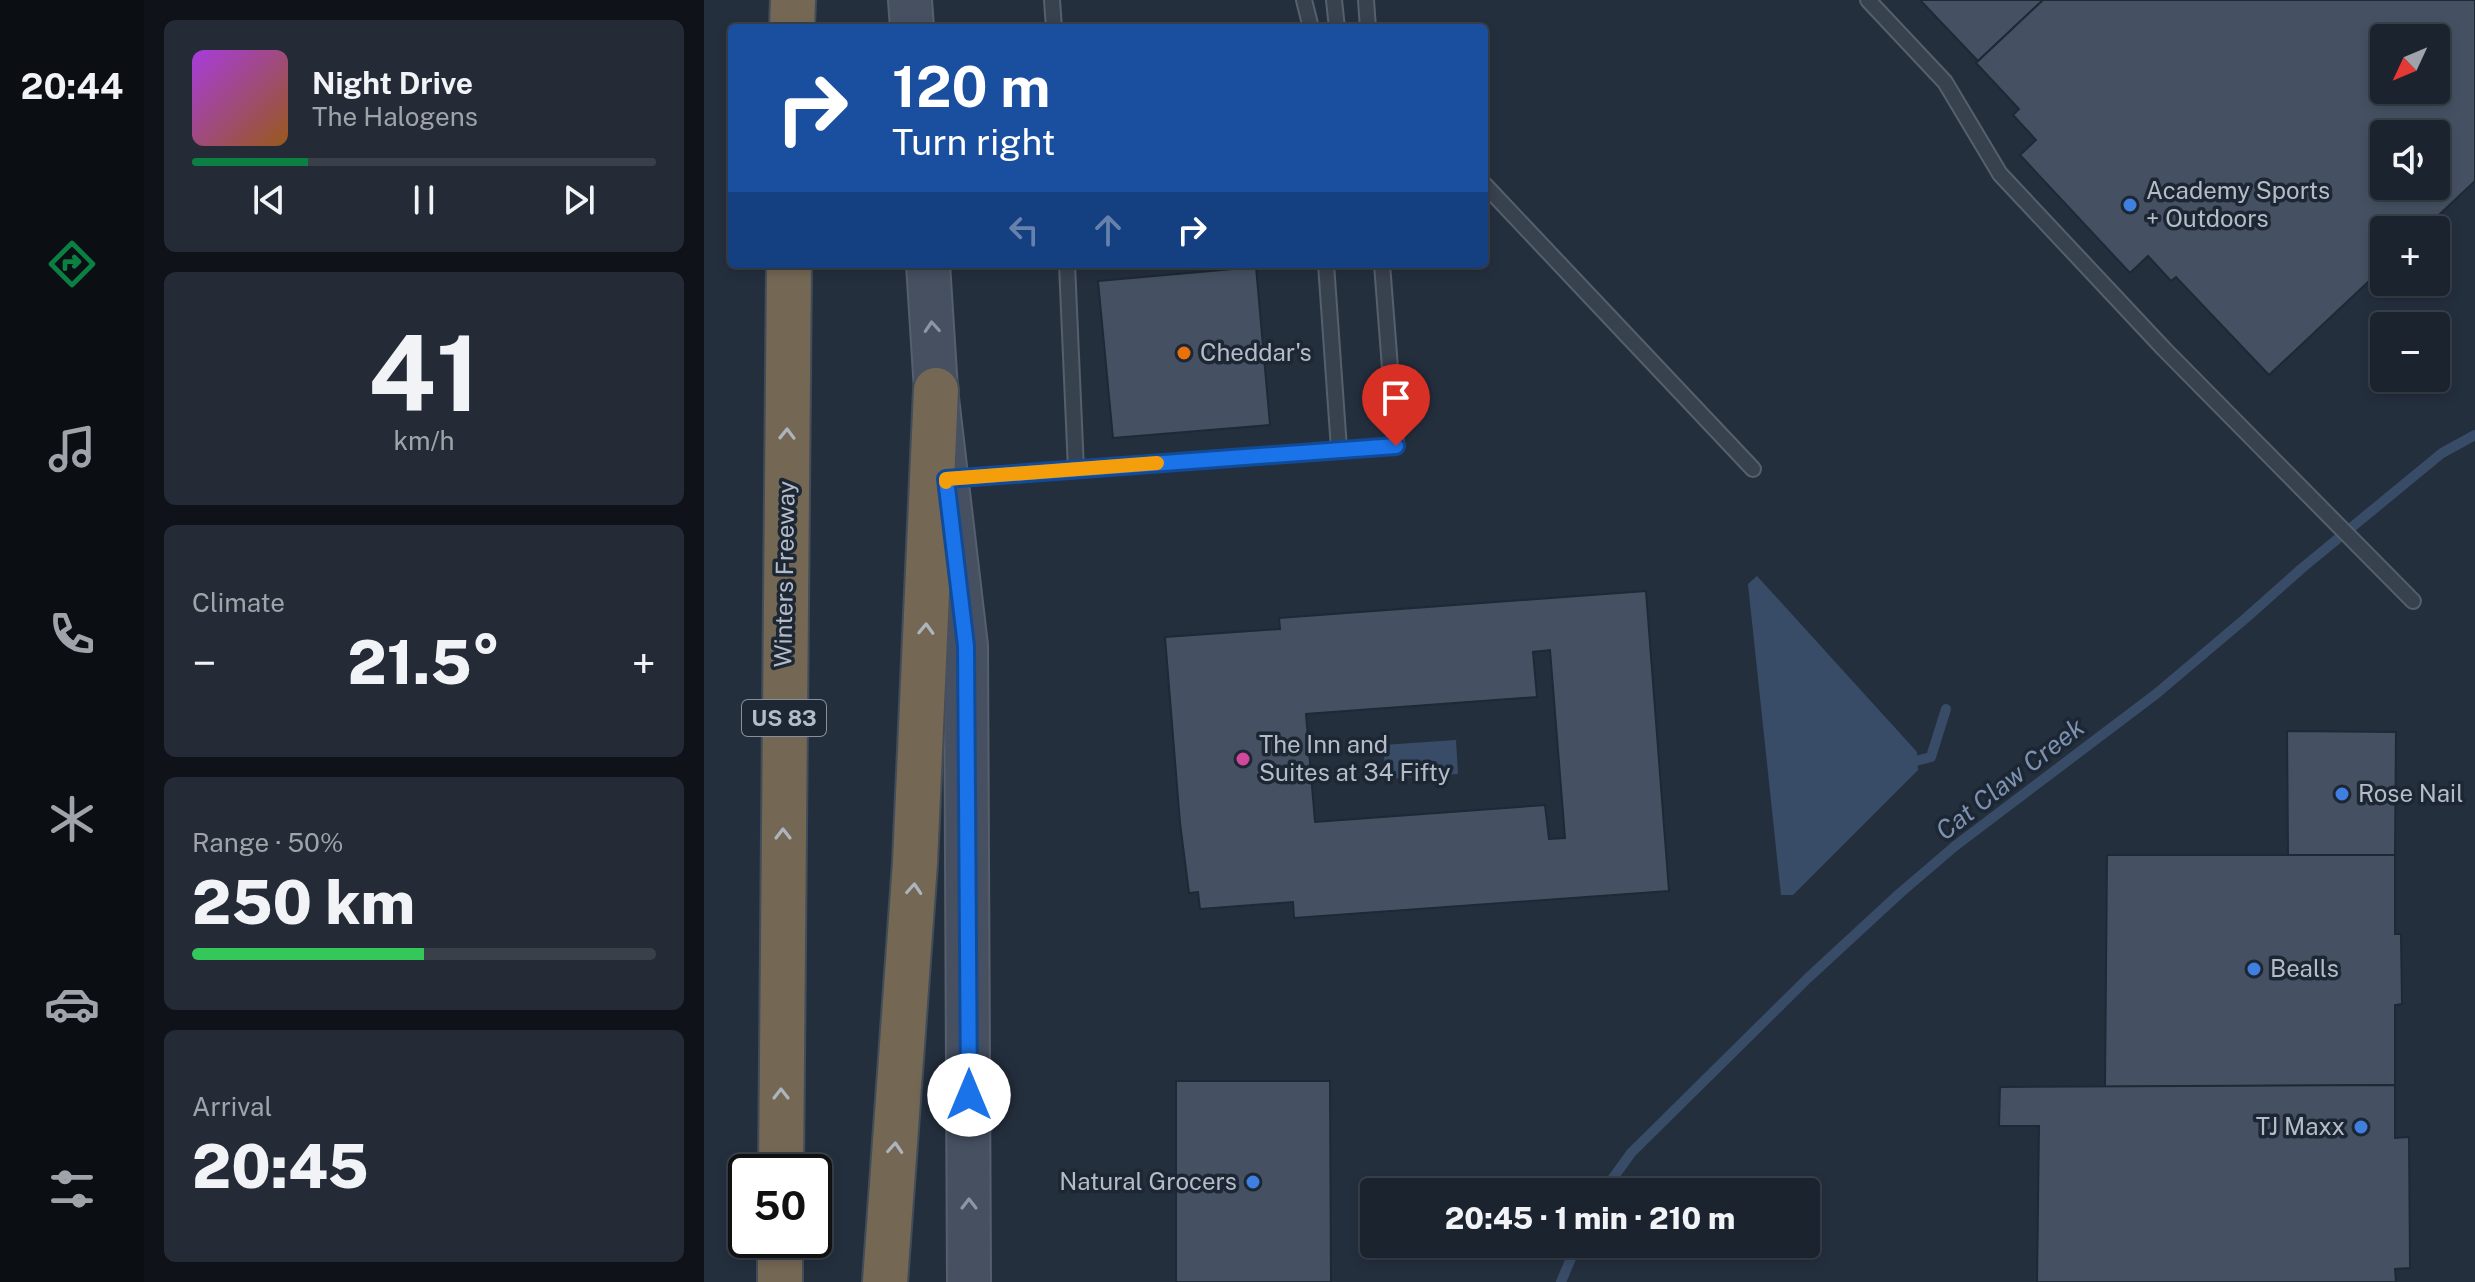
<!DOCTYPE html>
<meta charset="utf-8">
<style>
:root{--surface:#1b232e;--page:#242b36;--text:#f1f3f6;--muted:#a0a4aa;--line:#39404a;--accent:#0b8043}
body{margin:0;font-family:"Public Sans",sans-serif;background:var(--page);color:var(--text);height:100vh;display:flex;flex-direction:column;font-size:30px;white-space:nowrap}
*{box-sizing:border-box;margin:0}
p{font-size:26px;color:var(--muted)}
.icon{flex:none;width:44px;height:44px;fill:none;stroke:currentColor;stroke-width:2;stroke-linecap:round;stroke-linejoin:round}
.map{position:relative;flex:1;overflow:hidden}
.details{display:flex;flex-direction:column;gap:20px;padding:20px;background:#0f1319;width:560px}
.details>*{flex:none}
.banner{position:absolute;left:24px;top:24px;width:760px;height:244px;border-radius:8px;box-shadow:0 4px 12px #0003,0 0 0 2px var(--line);background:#1a4fa0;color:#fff;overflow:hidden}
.needle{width:52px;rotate:226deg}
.tools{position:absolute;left:1666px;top:24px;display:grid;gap:16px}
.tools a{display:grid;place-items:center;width:80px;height:80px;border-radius:8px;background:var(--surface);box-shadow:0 4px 12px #0003,0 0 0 2px var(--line);font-size:40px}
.speed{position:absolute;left:24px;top:1154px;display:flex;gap:16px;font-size:40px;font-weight:700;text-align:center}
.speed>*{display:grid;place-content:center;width:104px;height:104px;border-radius:50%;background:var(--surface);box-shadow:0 4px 12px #0003,0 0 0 2px var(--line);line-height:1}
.speed .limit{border:4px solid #111;border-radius:12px;background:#fff;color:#111}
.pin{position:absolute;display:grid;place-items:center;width:68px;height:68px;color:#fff;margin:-82px -34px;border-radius:50% 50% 50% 0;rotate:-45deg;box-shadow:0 0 8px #0007}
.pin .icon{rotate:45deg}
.me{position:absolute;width:88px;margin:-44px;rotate:0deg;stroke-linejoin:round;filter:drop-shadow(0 0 6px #0008)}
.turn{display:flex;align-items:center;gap:28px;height:168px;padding:0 32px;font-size:36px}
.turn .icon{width:104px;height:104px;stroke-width:2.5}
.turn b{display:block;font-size:56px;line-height:68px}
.lanes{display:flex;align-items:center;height:76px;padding:0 32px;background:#0003;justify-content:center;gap:40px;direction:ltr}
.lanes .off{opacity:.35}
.big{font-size:60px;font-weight:800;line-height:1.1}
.details .tile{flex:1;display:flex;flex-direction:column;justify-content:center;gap:12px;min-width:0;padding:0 28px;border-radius:12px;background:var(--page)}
.details .dial{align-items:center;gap:0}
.dial b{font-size:104px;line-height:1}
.song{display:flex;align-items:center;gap:24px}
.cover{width:96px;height:96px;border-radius:12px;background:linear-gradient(135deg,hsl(280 70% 55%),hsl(30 70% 35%))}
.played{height:8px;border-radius:4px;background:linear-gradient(90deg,var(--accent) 25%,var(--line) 25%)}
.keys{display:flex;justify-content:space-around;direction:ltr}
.heat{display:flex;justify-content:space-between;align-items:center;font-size:44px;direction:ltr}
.charge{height:12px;border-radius:6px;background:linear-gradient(90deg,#34c759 50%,var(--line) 0)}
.trip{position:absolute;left:656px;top:1178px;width:460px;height:80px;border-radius:8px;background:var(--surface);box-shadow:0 4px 12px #0003,0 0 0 2px var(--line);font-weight:800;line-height:80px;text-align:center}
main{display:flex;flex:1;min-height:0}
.tabs{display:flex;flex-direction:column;width:144px;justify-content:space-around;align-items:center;background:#0b0e12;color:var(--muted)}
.tabs .icon{width:56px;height:56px}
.tabs .selected{color:var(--accent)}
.tabs b{font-size:36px;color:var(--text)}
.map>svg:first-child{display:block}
</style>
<main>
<nav class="tabs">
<b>20:44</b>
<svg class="icon selected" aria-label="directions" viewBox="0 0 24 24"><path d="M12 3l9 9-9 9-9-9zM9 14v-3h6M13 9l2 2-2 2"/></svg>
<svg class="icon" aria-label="music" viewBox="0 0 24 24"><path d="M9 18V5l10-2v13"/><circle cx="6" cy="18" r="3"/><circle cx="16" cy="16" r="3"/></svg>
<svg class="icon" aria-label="phone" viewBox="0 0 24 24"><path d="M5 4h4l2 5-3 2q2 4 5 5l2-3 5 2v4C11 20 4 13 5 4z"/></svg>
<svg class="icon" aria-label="climate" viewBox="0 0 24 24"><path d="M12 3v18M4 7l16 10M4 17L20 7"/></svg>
<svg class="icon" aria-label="car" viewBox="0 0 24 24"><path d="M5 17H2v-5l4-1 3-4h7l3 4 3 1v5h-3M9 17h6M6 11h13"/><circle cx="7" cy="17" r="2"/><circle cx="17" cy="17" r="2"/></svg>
<svg class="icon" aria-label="filters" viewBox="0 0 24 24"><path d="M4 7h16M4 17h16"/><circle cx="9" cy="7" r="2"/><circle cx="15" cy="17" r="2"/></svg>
</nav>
<section class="details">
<div class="tile">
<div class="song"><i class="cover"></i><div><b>Night Drive</b><p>The Halogens</p></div></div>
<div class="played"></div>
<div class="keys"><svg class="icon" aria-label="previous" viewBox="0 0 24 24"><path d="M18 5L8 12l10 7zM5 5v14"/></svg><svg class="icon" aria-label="pause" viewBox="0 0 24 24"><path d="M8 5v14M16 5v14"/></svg><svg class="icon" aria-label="next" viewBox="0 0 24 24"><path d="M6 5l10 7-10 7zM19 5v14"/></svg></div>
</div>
<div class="tile dial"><b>41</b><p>km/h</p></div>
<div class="tile"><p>Climate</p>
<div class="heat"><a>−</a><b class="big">21.5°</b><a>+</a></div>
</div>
<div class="tile"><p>Range · 50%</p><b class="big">250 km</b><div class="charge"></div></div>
<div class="tile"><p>Arrival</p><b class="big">20:45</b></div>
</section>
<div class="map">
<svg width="1771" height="1282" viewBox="0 0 1771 1282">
<rect width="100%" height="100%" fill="#242f3e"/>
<g fill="#394c67">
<polygon points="1053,576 1213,752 1214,770 1089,895 1077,895 1044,584"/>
<polygon points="752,740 754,774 682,779 679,745"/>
</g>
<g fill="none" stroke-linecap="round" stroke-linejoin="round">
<g stroke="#394c67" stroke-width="10">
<polyline points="1200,764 1227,757 1242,709"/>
<polyline points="899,1192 927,1153 1104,978 1195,894 1251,846 1452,694 1542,618 1597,569 1738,453 1771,435"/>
<polyline points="857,1282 873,1244"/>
</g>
</g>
<g fill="#455162" stroke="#1f2835" stroke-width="2" fill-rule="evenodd">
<polygon points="1216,0 1339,0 1274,61"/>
<path d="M1339 0H1771V181L1719 230H1680V267L1565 375 1472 277 1467 281 1444 256 1426 273 1316 155 1332 140 1309 115 1315 109 1272 63ZM1680 38H1732V90H1680ZM1680 134H1732V186H1680Z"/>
<polygon points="552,267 566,425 409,438 394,281"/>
<path d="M942 591 965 891 590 918 589 902 496 909 494 892 485 893 476 823 461 637 576 629 575 618ZM846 650 861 838 845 839 841 805 611 822 602 714 833 697 829 652Z"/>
<polygon points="1583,731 1692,732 1691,855 1584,855"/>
<polygon points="1403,855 1691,855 1691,934 1697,934 1698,1004 1691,1005 1691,1085 1401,1087"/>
<polygon points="472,1081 626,1081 627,1282 472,1282"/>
<polygon points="1691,1085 1691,1138 1705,1137 1706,1268 1691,1269 1692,1282 1333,1282 1335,1126 1295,1126 1296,1087"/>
</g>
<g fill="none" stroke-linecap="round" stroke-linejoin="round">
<defs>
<g id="service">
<polyline points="348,0 350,28"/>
<polyline points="600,0 607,28"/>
<polyline points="630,0 633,28"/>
<polyline points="662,0 664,28"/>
<polyline points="1164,0 1241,82 1296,174 1460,349 1709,601"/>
<polyline points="780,184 1049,469"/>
<polyline points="363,264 372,470"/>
<polyline points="622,264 635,449"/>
<polyline points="248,479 692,446 678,264"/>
</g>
<g id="secondary">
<polyline points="206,0 208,28"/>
<polyline points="224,264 232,390 262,646 265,1282"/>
</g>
<g id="motorway">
<polyline points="88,28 89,0"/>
<polyline points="77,1172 85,264"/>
<polyline points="76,1282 76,1240"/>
<polyline points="181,1282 211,863 232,390"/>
</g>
</defs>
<use href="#service" stroke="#565f6c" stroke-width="18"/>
<use href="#secondary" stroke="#565f6c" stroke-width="46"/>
<use href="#motorway" stroke="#434c59" stroke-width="48"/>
<use href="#service" stroke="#38414e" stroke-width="14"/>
<use href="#secondary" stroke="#465061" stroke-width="42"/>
<use href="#motorway" stroke="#746855" stroke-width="44"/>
</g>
<defs><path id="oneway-chevron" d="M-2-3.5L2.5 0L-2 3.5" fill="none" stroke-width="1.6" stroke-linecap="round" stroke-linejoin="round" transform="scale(2)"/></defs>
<g stroke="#8e96a5">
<use href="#oneway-chevron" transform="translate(228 327) rotate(-94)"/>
<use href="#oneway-chevron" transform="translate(265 1204) rotate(-90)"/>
</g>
<g stroke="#aeb4bd">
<use href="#oneway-chevron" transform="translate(83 434) rotate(-89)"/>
<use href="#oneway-chevron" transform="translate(222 629) rotate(-88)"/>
<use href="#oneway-chevron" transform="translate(79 834) rotate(-90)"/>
<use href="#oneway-chevron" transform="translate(210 889) rotate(-86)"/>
<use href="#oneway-chevron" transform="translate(77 1094) rotate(-90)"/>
<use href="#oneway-chevron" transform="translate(191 1148) rotate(-86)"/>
</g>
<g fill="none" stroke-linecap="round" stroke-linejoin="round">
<defs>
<polyline id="route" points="265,1095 262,646 242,479 692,446"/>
</defs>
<use href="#route" stroke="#114b97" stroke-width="20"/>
<use href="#route" stroke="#1a73e8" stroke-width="14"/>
<polyline stroke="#f59e0b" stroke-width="14" points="242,482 242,479 453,463"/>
</g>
<g fill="#3f7fe0" stroke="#1d2633" stroke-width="3">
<circle cx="1426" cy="205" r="8"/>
<circle cx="1638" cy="794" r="8"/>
<circle cx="1550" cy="969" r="8"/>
<circle cx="1657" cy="1127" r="8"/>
<circle cx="549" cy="1182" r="8"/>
</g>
<circle fill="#e8710a" stroke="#1d2633" stroke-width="3" cx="480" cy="353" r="8"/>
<circle fill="#d1479c" stroke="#1d2633" stroke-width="3" cx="539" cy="759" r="8"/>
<g text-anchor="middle" stroke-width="7" stroke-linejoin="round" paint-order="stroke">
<rect fill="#1d2633" stroke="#878f9c" stroke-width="2" x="38" y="700" width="84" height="36" rx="6"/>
<g font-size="22" font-weight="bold" fill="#b4bcc9">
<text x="80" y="726">US 83</text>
</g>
<g font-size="24" fill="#b4bcc9" stroke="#1d2633" text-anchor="start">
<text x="1442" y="199">Academy Sports<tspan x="1442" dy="28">+ Outdoors</tspan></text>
<text x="496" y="361">Cheddar's</text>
<text x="555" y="753">The Inn and<tspan x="555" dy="28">Suites at 34 Fifty</tspan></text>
<text x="1654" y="802">Rose Nail</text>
<text x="1566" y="977">Bealls</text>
<text x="1641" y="1135" text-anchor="end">TJ Maxx</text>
<text x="533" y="1190" text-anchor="end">Natural Grocers</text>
</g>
<g font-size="24" fill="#b4bcc9" stroke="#1d2633">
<text transform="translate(81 574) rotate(-89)" y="8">Winters Freeway</text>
</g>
<g font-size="26" font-style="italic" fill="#7c92b1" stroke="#1d2633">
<text transform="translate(1306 779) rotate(-38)" y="9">Cat Claw Creek</text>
</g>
</g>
</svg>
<div class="tools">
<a><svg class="needle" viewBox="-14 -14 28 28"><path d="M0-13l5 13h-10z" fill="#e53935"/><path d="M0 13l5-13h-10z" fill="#a0a4aa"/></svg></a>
<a><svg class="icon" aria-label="sound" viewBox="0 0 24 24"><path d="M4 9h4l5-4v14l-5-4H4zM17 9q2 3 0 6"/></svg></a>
<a>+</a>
<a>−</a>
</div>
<div class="speed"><div class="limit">50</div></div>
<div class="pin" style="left:692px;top:446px;background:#d93025"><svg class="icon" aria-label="arrive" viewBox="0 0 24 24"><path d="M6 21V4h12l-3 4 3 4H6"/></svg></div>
<svg class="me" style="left:265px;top:1095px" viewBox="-20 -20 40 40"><circle r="19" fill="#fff"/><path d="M0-13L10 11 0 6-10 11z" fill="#1a73e8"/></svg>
<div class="trip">20:45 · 1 min · 210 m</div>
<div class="banner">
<div class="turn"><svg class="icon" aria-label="right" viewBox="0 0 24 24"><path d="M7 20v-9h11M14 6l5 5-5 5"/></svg><div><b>120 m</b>Turn right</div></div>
<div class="lanes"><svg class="icon off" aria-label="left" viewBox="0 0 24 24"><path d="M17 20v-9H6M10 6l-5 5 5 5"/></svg><svg class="icon off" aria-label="ahead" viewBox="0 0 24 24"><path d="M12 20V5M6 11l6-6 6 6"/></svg><svg class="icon" aria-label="right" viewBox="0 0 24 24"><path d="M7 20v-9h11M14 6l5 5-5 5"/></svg></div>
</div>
</div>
</main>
